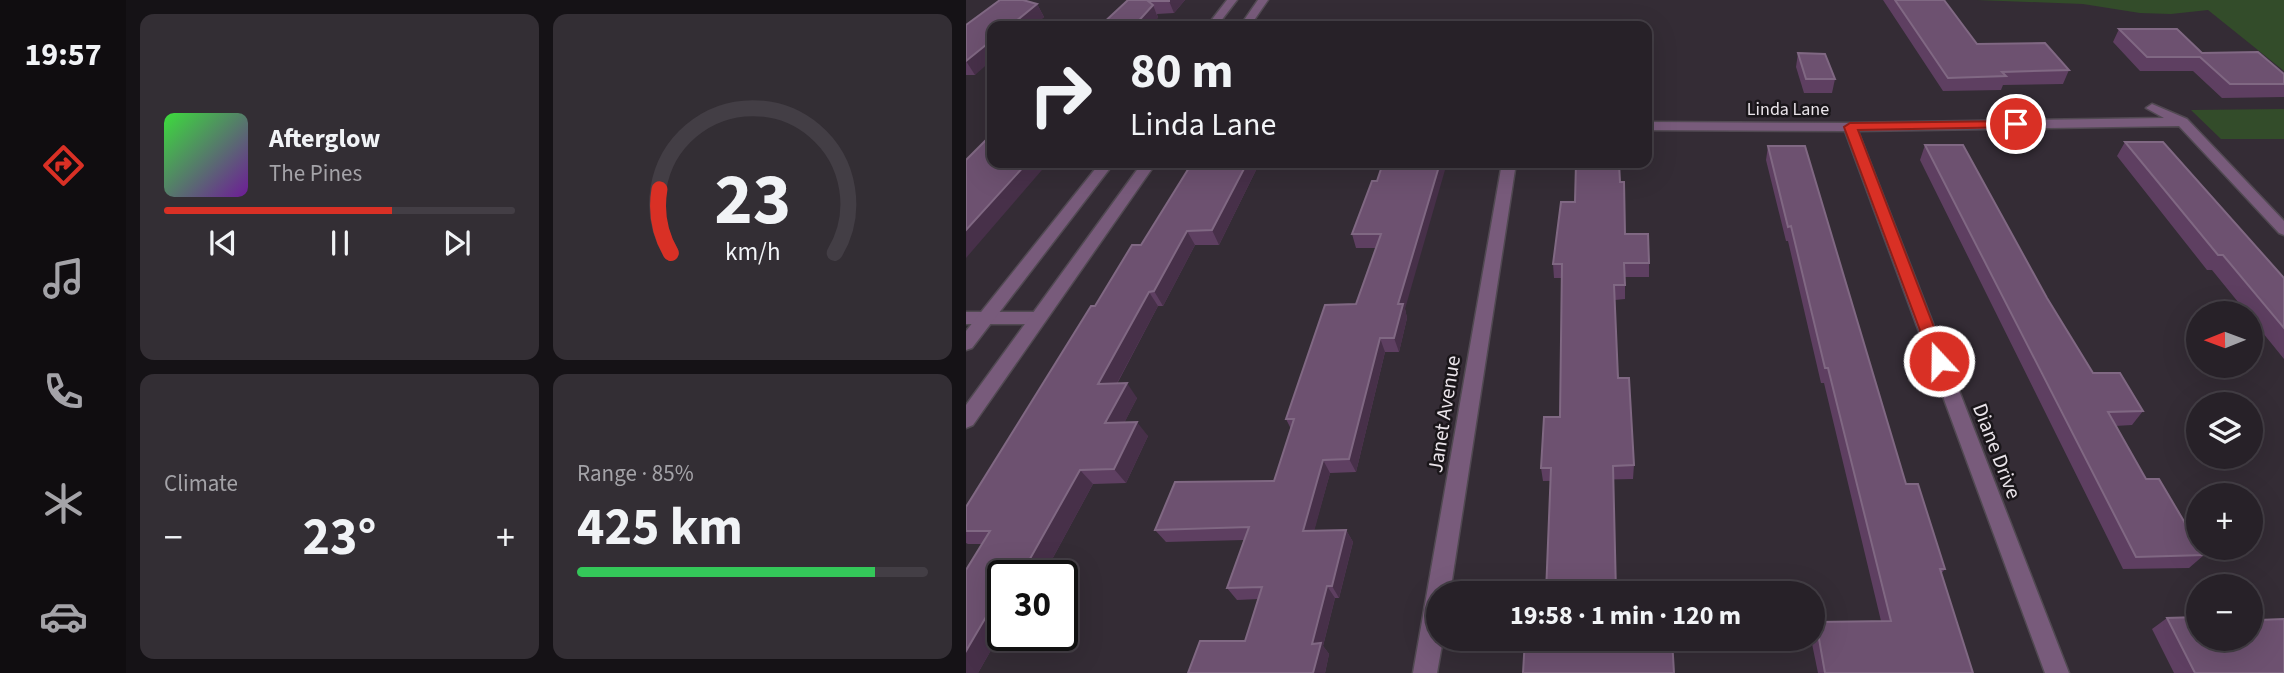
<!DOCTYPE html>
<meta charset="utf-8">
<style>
:root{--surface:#272128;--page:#332e34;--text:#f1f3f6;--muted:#a4a3a8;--line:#433e45;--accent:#d93025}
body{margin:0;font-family:"Source Sans 3",sans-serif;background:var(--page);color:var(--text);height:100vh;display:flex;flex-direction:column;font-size:26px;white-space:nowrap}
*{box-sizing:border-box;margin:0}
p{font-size:23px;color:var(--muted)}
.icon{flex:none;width:38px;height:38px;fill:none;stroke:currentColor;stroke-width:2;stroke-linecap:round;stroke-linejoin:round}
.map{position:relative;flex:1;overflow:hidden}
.sheet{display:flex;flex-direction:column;gap:14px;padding:14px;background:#151216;width:840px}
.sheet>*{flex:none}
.banner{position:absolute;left:21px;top:21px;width:665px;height:147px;border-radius:14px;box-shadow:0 7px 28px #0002,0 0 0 2px var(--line);background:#272128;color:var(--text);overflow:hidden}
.needle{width:46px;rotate:269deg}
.controls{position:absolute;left:1220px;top:301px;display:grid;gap:14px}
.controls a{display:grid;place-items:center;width:77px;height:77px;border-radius:50%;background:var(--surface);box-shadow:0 7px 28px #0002,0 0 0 2px var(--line);font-size:35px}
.speed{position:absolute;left:21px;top:560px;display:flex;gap:14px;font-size:35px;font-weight:700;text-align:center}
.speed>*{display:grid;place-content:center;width:91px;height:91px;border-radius:50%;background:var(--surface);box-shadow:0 7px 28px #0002,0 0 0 2px var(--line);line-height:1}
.speed .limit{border:4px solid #111;border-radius:10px;background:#fff;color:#111}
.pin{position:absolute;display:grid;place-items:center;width:60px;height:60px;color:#fff;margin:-30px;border:4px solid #fff;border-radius:50%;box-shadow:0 2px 7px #0007}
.me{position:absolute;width:77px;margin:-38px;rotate:339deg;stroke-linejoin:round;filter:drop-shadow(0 0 5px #0008)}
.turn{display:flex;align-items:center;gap:24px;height:147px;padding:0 28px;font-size:32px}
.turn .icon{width:91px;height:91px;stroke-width:2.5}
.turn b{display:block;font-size:49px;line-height:60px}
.big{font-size:52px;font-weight:700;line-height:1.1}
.sheet .widget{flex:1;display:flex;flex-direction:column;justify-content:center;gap:10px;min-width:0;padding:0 24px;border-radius:14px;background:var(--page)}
.sheet .dial{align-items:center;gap:0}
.dial svg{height:182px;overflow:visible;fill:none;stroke:var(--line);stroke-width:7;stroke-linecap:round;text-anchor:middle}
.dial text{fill:var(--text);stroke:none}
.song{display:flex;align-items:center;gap:21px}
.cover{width:84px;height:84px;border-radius:10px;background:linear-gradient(135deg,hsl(120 70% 55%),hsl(280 70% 35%))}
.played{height:7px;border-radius:4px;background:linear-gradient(90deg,var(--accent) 65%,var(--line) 65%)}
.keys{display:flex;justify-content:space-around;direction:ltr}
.heat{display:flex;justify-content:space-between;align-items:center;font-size:38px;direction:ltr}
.charge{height:10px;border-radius:5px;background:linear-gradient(90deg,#34c759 85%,var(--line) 0)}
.sheet .tiles{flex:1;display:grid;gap:14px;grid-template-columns:repeat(2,1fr)}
.trip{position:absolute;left:460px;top:581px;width:399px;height:70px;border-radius:35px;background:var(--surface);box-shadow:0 7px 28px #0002,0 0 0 2px var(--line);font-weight:700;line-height:70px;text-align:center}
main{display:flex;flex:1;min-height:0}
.dock{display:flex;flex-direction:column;width:126px;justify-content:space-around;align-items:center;background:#100d10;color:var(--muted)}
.dock .icon{width:49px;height:49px}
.dock .active{color:var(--accent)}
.dock b{font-size:32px;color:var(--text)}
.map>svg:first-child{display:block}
</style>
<main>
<nav class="dock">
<b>19:57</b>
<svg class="icon active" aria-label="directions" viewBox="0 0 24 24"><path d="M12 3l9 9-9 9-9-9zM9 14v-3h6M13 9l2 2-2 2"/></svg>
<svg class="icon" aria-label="music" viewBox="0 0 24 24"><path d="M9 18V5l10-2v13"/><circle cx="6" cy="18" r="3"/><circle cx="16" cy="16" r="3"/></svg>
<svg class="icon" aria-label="phone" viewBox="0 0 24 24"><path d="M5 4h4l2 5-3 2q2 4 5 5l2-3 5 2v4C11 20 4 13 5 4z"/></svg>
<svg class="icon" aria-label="climate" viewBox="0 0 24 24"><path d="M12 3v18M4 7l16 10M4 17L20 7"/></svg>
<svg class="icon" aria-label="car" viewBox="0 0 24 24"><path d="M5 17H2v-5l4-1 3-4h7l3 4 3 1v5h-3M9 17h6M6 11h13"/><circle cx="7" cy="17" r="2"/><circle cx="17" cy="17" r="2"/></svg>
</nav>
<section class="sheet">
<div class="tiles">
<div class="widget">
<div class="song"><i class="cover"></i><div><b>Afterglow</b><p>The Pines</p></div></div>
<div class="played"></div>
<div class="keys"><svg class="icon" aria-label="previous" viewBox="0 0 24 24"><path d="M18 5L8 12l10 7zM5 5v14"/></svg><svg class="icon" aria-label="pause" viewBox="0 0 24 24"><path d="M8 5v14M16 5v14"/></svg><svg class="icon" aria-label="next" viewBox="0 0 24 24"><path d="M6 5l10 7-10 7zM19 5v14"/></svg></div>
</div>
<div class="widget dial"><svg viewBox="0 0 100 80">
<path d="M14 69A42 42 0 1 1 86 69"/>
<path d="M14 69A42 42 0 0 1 9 41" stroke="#d93025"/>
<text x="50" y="56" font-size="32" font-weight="700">23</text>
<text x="50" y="72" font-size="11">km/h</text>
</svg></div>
<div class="widget"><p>Climate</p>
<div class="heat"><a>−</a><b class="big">23°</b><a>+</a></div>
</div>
<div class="widget"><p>Range · 85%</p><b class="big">425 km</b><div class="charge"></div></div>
</div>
</section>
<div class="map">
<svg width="1318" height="673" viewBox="0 0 1318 673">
<rect width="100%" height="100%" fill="#342c35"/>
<g fill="#334c2a">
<polygon points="1011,0 1318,0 1318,71 1242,10 1205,14 1174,13 1117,4"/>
<polygon points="1318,109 1318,139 1255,139 1225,110"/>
</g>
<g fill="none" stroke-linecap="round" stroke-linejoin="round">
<defs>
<g id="minor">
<polygon points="1186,104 1221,119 1318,221 1318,235 1313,233 1213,126 892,131 1103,673 1079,673 879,131 681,130 681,122 884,123 1198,118 1180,108"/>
<polygon points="536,163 550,163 484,593 472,593 472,639 477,639 471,673 447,673"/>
<polygon points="0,312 72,312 81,318 72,324 0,324"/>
</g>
<g id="tertiary">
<polygon points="261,0 271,0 251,26 241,26"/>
<polygon points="292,0 302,0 284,26 274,26"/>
<polygon points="134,163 148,163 6,348 0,350 0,331"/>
<polygon points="176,163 190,163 7,425 0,428 0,405"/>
</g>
</defs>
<use href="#minor" stroke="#514952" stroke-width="3"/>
<use href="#tertiary" stroke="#514952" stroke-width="3"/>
<use href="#minor" fill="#785b7b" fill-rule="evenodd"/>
<use href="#tertiary" fill="#785b7b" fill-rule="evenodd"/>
</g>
<g fill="#5e3f61">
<polygon points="162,0 219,0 208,13 191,14 192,18"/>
<polygon points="917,0 978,0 1011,44 1103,70 1097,84 1037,85 1035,90 977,91"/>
<polygon points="71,4 78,17 67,26 26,26 9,75 0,75 0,25"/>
<polygon points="1153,29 1236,53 1318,74 1318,97 1256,98 1227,71 1174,71 1147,42"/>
<polygon points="832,53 869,79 866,93 838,93 830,67"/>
<polygon points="1159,142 1318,278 1318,359 1284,317 1284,313 1281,313 1246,270 1241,270 1151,156"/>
<polygon points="959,145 1081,298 1127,373 1177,411 1166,425 1149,426 1180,479 1238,555 1223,568 1157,569 954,160"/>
<polygon points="802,146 940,484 979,569 975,574 1007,673 852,673 845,639 847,639 847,628 850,622 915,621 858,383 855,383 822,241 820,241 800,160"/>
<polygon points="226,163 291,163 292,166 253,245 229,245 197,306 192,306 151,384 171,398 158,423 182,436 160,483 127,484 77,576 37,576 37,629 12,673 0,673 16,544 2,544 0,543 0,507 129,306 175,245"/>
<polygon points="411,181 441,318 433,352 419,352 390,472 364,473 348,530 380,530 387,542 373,598 369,598 357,646 363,654 359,673 222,673 279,641 293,599 271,600 261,588 278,540 200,542 189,530 308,481 325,429 320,419 390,304 410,248 390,248 386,234"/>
<polygon points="654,182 659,234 683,263 683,277 659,277 659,299 649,300 652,378 668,465 667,479 577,481 575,468 594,417 596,278 588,278 587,264 609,202"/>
<polygon points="1232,612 1232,639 1292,620 1318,673 1208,673 1186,629 1201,618 1231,617 1229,614"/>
</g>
<g fill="#473049">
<polygon points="203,0 219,0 208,13 203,1"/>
<polygon points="71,4 78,17 67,26 44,26"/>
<polygon points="187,5 192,18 185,26 168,26"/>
<polygon points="26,40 26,60 9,75 0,61"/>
<polygon points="61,163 82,163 0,258 0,230"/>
<polygon points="281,163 291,163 292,166 253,245 246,230"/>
<polygon points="474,163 481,163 439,309 441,318 433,352 428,338 432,304"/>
<polygon points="221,231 229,245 197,306 188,291"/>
<polygon points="183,292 192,306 143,398 132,384"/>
<polygon points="414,338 419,352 390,472 383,459"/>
<polygon points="161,383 171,398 151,437 139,423"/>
<polygon points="171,422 182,436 160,483 148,469"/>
<polygon points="357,460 364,473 345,543 337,531"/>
<polygon points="114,470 127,484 77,576 59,576 56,573"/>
<polygon points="380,530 387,542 373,598 366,586"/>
<polygon points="361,586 369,598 357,646 363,654 359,673 347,673 346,644"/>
<polygon points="37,588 37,629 12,673 0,673 0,651"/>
</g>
<g fill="#6d5170" stroke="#806883" stroke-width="2">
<polygon points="34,0 57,0 71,4 44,26 26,26 26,40 0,61 0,25"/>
<polygon points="162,0 203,0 203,1 182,1 187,5 168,26 134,26"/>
<polygon points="929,0 978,0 1011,44 1079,43 1103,70 1036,72 1040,76 982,78"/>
<polygon points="1153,29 1211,29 1236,53 1292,52 1318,74 1318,84 1264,84 1234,57 1181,57"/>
<polygon points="832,53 859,54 869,79 840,79"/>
<polygon points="26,134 26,163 61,163 0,230 0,160"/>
<polygon points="1159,142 1197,142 1318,278 1318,328 1257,255 1252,255"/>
<polygon points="959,145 997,145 1081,298 1127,373 1154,373 1177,411 1142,412 1180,479 1193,479 1232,545 1232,548 1234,548 1238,555 1170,557"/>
<polygon points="802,146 839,146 940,484 952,484 979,569 974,569 1007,673 859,673 850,622 925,621 862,368 859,368 825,226 822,227"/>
<polygon points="226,163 281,163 246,230 221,231 188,291 183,292 132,384 161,383 139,423 171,422 148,469 114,470 56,573 45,573 44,576 37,576 37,588 0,651 0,570 24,531 0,531 0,507 125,306 129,306 166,245 175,245"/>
<polygon points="417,163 474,163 432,304 437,304 428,338 414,338 383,459 357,460 337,531 380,530 366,586 361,586 346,644 355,643 347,673 222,673 234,641 279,641 296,587 261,588 283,527 189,530 209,482 308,481 328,419 320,419 359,305 390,304 415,234 386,234 406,181 411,181"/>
<polygon points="610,163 653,163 654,182 658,182 659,234 682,234 683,263 658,263 659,285 648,285 652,378 663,378 668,465 647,466 650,593 580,593 585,468 575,468 578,417 594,417 596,264 587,264 595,202 609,202"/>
<polygon points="1284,606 1292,620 1318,619 1318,673 1229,673 1201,618 1232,617 1232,639 1284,639"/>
<polygon points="559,639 706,639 708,673 557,673"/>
</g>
<polygon fill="#d93025" stroke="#8d1f18" stroke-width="2" points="1050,121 1056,124 1054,127 892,130 981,361 978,365 967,365 878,127 884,123"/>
<g text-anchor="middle" stroke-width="5" stroke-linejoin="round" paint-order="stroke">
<g font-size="18" fill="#eae4ea" stroke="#1a161a">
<text x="822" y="115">Linda Lane</text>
</g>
<g font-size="21" fill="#eae4ea" stroke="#1a161a">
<text transform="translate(478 414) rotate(-81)" y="7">Janet Avenue</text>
<text transform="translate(1031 451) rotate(69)" y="7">Diane Drive</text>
</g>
</g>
</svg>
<div class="controls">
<a><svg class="needle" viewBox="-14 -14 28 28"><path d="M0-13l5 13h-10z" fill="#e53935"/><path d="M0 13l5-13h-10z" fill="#a4a3a8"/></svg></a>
<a><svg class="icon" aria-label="layers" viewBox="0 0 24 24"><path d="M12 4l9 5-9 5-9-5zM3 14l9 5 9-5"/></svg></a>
<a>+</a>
<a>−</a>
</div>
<div class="speed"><div class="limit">30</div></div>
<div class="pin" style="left:1050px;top:124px;background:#d93025"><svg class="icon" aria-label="arrive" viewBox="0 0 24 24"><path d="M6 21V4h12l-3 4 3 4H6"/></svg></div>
<svg class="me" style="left:973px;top:361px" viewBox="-20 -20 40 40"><circle r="17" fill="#d93025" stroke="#fff" stroke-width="3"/><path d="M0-11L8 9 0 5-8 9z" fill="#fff"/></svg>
<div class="trip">19:58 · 1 min · 120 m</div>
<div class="banner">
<div class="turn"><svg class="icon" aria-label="right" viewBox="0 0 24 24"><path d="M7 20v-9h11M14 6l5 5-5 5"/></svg><div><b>80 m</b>Linda Lane</div></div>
</div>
</div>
</main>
